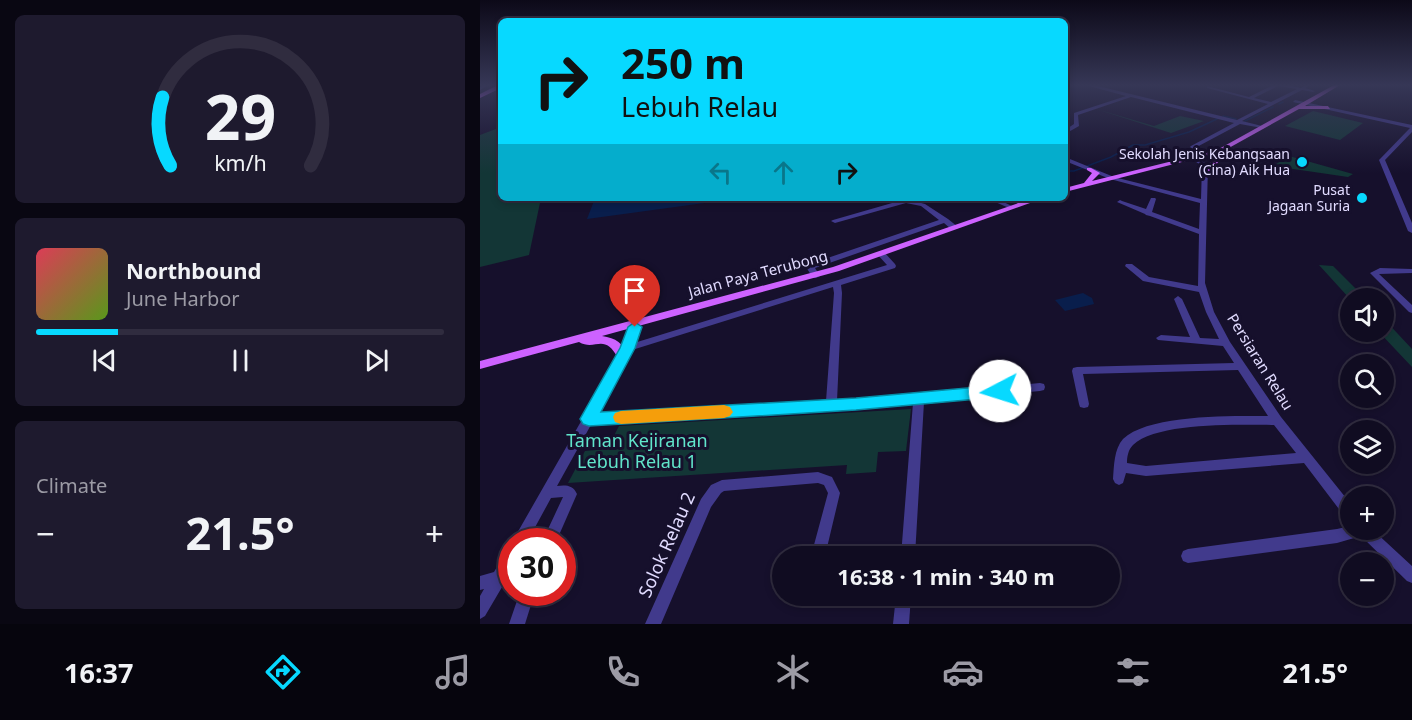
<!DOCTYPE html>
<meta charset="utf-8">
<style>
:root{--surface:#100c21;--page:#1e1a2e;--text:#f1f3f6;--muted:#9c9ba5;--line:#302c3f;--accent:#07d9ff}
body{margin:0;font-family:"Noto Sans",sans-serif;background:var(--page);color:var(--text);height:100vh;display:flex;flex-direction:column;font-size:22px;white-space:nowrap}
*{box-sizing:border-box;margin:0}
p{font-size:20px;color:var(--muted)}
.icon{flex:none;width:33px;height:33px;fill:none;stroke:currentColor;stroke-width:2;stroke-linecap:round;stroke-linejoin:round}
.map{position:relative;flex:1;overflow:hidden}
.drawer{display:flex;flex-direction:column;gap:15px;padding:15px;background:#090712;width:480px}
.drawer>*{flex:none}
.guide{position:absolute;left:18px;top:18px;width:570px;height:183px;border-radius:9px;box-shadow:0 3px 9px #0003,0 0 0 2px var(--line);background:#07d9ff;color:#111;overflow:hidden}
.fabs{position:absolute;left:860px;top:288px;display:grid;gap:12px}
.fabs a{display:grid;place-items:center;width:54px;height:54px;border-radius:50%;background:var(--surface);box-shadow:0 3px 9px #0003,0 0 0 2px var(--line);font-size:30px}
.speed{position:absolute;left:18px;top:528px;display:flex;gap:12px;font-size:30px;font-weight:700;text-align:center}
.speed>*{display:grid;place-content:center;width:78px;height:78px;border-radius:50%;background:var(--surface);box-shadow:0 3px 9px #0003,0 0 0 2px var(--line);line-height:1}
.speed .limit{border:9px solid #d22;background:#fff;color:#111}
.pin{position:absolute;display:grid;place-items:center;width:51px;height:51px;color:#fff;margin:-62px -26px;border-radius:50% 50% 50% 0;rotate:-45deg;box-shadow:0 0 6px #0007}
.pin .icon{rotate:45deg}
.me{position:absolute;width:66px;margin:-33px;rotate:265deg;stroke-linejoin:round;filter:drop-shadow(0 0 4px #0008)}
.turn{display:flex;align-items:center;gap:21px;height:126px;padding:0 24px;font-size:27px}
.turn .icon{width:78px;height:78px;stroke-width:2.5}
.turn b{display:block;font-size:42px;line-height:51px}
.lanes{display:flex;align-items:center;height:57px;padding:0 24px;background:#0003;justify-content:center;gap:30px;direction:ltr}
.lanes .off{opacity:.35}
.big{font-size:45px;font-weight:700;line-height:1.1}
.drawer .widget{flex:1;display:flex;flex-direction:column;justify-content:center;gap:9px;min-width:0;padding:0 21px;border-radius:9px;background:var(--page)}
.drawer .dial{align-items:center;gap:0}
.dial svg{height:156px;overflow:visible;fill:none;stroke:var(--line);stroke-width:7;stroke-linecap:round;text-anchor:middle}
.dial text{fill:var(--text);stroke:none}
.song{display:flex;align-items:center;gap:18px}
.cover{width:72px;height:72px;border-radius:9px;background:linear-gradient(135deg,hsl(350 70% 55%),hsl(90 70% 35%))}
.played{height:6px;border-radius:3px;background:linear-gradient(90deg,var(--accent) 20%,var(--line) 20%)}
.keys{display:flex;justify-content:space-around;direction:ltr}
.heat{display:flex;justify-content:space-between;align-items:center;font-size:33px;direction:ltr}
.trip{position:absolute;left:292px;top:546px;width:348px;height:60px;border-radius:30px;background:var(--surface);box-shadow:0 3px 9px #0003,0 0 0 2px var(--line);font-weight:700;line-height:60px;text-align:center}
.tab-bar{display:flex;height:96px;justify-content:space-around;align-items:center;background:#06050d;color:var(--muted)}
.tab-bar .icon{width:42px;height:42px}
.tab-bar .current{color:var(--accent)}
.tab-bar b{font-size:27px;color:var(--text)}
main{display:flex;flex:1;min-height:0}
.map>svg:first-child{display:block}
</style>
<main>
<section class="drawer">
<div class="widget dial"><svg viewBox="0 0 100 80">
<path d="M14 69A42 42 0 1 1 86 69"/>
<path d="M14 69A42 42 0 0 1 10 34" stroke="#07d9ff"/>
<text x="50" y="56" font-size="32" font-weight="700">29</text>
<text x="50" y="72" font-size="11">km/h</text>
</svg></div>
<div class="widget">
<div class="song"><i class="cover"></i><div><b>Northbound</b><p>June Harbor</p></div></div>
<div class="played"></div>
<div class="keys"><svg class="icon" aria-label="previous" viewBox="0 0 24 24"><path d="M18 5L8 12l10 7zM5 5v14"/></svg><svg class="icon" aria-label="pause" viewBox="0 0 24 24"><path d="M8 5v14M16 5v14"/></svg><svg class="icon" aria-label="next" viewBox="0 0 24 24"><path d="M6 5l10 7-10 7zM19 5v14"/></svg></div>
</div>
<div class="widget"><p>Climate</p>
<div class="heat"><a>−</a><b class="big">21.5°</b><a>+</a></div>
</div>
</section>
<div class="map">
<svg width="932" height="624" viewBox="0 0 932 624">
<rect width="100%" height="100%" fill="#16102c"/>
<g fill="#133636">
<polygon points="616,109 674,126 700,116 724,121 691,133"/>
<polygon points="833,111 883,123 860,140 805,126"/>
<polygon points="21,127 21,198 61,198 49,255 0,267 0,135"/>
<polygon points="809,156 873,174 868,177 793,166"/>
<polygon points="839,265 853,266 885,298 870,299"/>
<polygon points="903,318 932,349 932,367 899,332 903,332"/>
<polygon points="431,409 426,451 398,452 396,472 366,474 367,465 88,483 105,451 127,449 139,426"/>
</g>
<g fill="#091e4c">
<polygon points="120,198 241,198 239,201 107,219 114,201"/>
<polygon points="603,293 612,298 614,304 585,311 575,300"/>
</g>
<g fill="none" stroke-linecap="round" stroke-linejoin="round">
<g stroke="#091e4c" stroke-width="1.5">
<polyline points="799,104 803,102"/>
<polyline points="743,116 756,119"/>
<polyline points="765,121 793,107"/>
<polyline points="585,171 594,171 631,157 653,145 665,145 709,132 737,119"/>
</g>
<g fill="#413a8c" fill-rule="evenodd">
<polygon points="3,85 9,85 0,90 0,87"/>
<path d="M605 85H614L757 120 788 104 727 88V86L769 97 793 85H808L821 88 825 85H831L825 88 835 91 833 92 822 90 762 121 782 126V128L760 124 713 149 710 147 711 146 754 123 651 97 598 115 599 126 585 134V130L594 124V113L646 96ZM798 86 817 89 791 102 774 98Z"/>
<polygon points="815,100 932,125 932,132 905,160 932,223 932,233 928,231 899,160 930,128 813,102"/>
<path d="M706 153H710L728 165 725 283 734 312 750 342 801 417 870 503V519L865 517 824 463 666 476 646 473 643 483 639 485 635 483 633 479C634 466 634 449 643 439 669 414 753 416 788 416L758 370 603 374 609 404 608 407 604 408 600 407 599 404 592 371 593 368 597 367 754 363 743 346 678 340 676 338 681 335 710 337 694 299 698 296 702 299 720 338 739 339 726 312 719 292 663 281 645 266 646 264H652L669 277 718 286 719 234 670 216 666 215 665 214 637 202 640 200 642 201 666 209 671 198H675L676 199 672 212 719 229 720 203 630 179 585 161V157L634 177 721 199 722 166 706 155ZM794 425 816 453 666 466 647 463C647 457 648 450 653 445 677 422 760 425 794 425Z"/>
<polygon points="506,198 515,198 534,207 533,208 529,208"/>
<polygon points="426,199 445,204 468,219 478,227 477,229 471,229 464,223 335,268 340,276 336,278 333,278 326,267 327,265 459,220 441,206 426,203 355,223 351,221 353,220"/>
<path d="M398 252H404L415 264 416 266 415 268 361 285 362 293 357 401 560 383 564 384 565 387 564 390 560 391 444 402 435 556H421L433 403 351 410 112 423 77 486C86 485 93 485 97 494L76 542H62L83 497 71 498 47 542H32L143 348 153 320H159L161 322 154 343 407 265 397 254ZM353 287 354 293 346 401 117 414 152 350Z"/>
<polygon points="900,268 932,269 932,273 899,274 932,305 932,313 929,312 890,273"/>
<polygon points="338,472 352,477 360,493 345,556 331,556 348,493 344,485 338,483 244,491 241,493 231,507 181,624 165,624 221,499 231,485 242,480"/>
<polygon points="870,526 870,530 893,530 932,566 932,583 927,581 881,536 857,543 708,563 703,561 701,556 703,551 708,549 857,529"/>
<polygon points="32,548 32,570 5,616 0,619 0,596 4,589 0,590 0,576 14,572 27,550"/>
<polygon points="40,592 55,592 45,624 29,624"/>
<polygon points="416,596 431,596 429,624 413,624"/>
</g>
<g fill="#cd62ff" fill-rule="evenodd">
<polygon points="18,85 21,85 21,88 0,98 0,94"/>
<polygon points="854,85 860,85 825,106 848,106 850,109 819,109 747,149 727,178 720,176 737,153 585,192 585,188 604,183 612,173 607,170 607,168 611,168 620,173 612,181 737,150"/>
<path d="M553 198H564L359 271 122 336C136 338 143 343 149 357L147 360H139C124 331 116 352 99 342L0 369V361L353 267Z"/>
</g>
</g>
<linearGradient id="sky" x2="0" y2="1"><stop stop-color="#0c0918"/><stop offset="0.49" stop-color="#363756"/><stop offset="1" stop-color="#363756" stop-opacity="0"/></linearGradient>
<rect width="932" height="173" fill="url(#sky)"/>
<polygon fill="#07d9ff" stroke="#058da6" stroke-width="1.5" points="155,322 162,327 155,348 121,412 376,398 520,385 528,391 520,397 376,410 109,426 103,424 100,419 140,348 148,327"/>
<polygon fill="#f59e0b" points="244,405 250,407 253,412 250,416 244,418 141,424 135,422 133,417 135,413 141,411"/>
<g fill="#07d9ff" stroke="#16102c" stroke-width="2">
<circle cx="822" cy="162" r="6"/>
<circle cx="882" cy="198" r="6"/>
</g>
<g text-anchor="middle" stroke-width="6" stroke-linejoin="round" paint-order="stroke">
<g font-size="14" fill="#e1dbff" stroke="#16102c" text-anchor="end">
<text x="810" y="159">Sekolah Jenis Kebangsaan<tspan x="810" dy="16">(Cina) Aik Hua</tspan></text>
<text x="870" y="195">Pusat<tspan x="870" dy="16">Jagaan Suria</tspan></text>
</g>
<g font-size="15" fill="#e1dbff" stroke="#16102c">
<text transform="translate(278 274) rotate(-15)" y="5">Jalan Paya Terubong</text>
<text transform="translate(780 362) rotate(58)" y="5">Persiaran Relau</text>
</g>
<g font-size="18" fill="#61e5cb" stroke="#16102c">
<text x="157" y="447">Taman Kejiranan<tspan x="157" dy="21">Lebuh Relau 1</tspan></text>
</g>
<g font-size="18" fill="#e1dbff" stroke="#16102c">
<text transform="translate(187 545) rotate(-66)" y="6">Solok Relau 2</text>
</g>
</g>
</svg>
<div class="fabs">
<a><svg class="icon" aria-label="sound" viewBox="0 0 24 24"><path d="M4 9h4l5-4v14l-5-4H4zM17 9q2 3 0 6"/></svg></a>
<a><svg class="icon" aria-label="search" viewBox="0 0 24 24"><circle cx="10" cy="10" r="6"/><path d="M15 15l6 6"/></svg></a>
<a><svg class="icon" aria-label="layers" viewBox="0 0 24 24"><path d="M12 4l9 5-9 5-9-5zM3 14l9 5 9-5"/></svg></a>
<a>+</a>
<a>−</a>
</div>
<div class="speed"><div class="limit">30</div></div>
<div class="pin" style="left:155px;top:327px;background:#d93025"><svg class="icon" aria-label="arrive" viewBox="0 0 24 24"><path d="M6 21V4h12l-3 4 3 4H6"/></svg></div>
<svg class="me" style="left:520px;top:391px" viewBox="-20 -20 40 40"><circle r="19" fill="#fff"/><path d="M0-13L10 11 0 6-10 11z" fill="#07d9ff"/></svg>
<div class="trip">16:38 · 1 min · 340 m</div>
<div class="guide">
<div class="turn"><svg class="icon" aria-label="right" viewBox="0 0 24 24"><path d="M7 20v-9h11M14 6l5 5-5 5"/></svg><div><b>250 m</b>Lebuh Relau</div></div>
<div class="lanes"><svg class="icon off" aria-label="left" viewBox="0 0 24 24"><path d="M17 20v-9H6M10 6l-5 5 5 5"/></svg><svg class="icon off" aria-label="ahead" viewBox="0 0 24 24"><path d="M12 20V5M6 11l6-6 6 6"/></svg><svg class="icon" aria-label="right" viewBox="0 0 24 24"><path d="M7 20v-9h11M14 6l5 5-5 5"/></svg></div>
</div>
</div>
</main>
<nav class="tab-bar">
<b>16:37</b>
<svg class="icon current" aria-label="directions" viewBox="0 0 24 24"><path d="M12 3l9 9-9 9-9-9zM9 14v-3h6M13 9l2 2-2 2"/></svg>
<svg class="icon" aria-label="music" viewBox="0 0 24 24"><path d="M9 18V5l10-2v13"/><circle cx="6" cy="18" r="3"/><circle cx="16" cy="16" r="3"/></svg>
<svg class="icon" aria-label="phone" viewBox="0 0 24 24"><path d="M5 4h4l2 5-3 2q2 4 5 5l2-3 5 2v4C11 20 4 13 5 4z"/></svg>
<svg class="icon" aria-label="climate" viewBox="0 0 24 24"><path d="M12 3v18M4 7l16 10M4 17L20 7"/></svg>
<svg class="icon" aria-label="car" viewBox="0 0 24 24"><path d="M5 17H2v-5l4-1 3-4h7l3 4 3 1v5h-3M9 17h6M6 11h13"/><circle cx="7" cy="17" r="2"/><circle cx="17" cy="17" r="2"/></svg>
<svg class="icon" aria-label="filters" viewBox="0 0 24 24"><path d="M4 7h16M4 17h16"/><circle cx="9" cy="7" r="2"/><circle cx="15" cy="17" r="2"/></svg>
<b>21.5°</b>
</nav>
